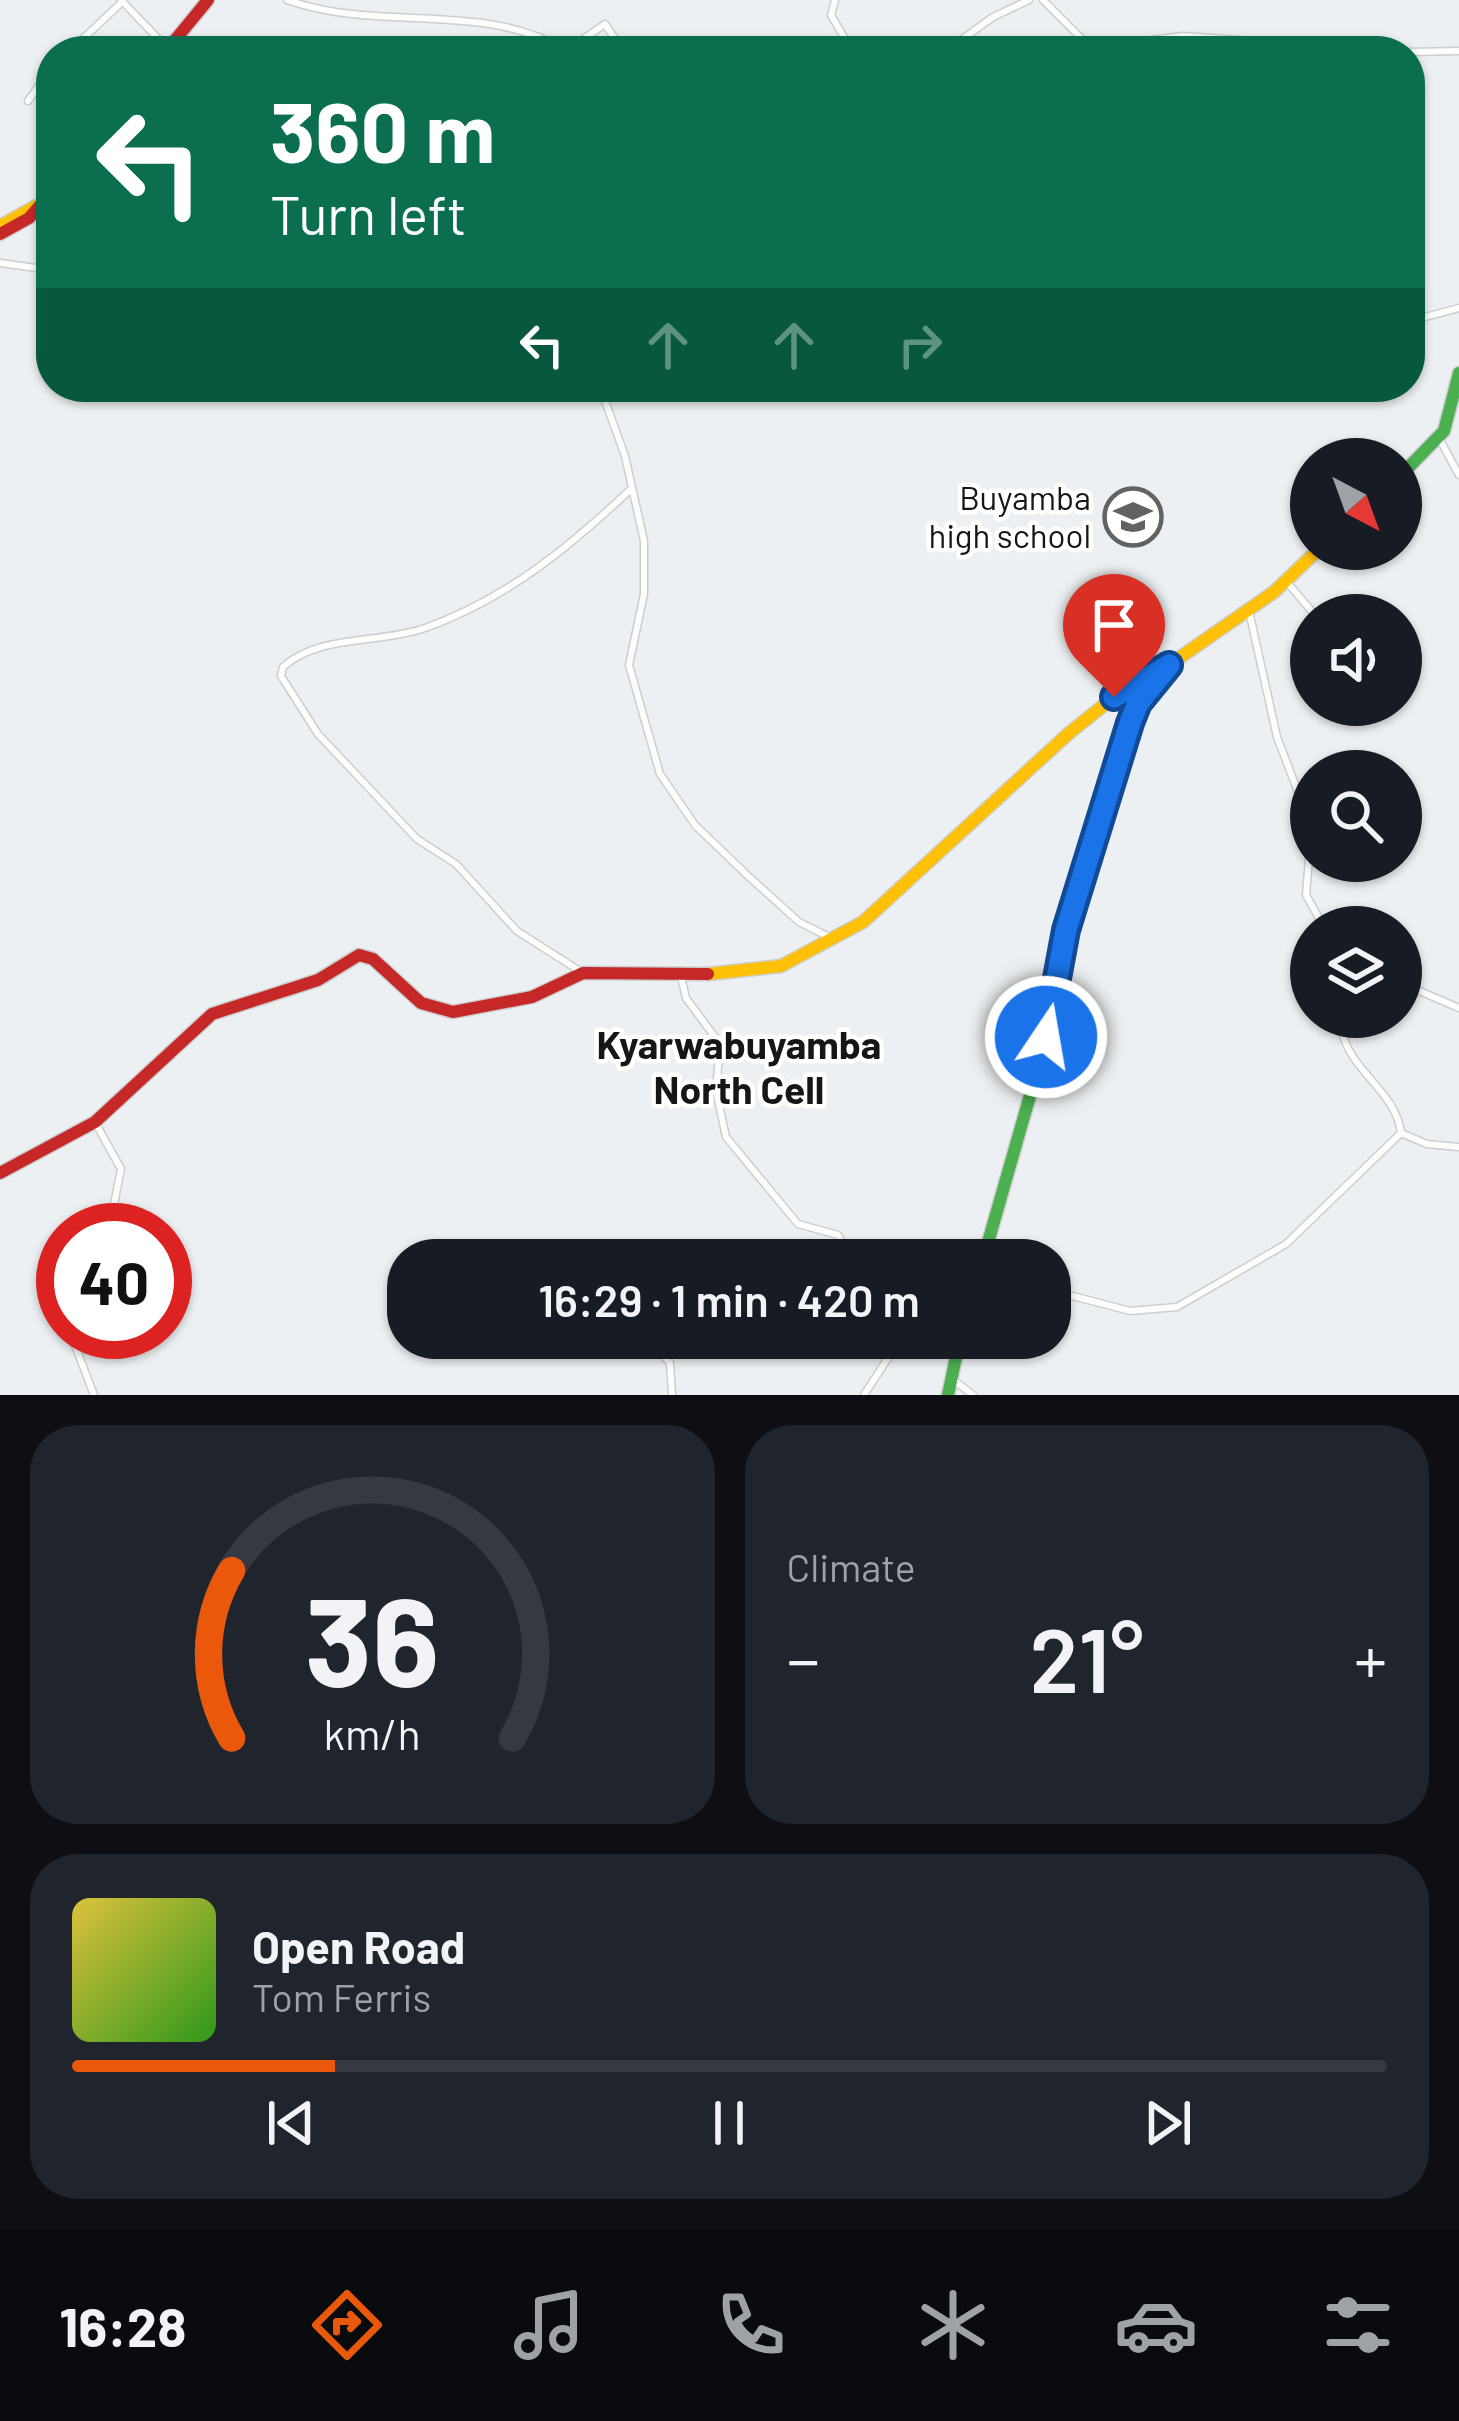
<!DOCTYPE html>
<meta charset="utf-8">
<style>
:root{--surface:#171b24;--page:#20242c;--text:#f1f3f6;--muted:#9ea1a6;--line:#363941;--accent:#ea580c}
body{margin:0;font-family:Barlow,sans-serif;background:var(--page);color:var(--text);height:100vh;display:flex;flex-direction:column;font-size:45px;white-space:nowrap}
*{box-sizing:border-box;margin:0}
p{font-size:39px;color:var(--muted)}
.icon{flex:none;width:66px;height:66px;fill:none;stroke:currentColor;stroke-width:2;stroke-linecap:round;stroke-linejoin:round}
.map{position:relative;height:1395px;overflow:hidden}
.drawer{display:flex;flex-direction:column;gap:30px;padding:30px;background:#0d0f14;flex:1}
.drawer>*{flex:none}
.top-card{position:absolute;left:36px;top:36px;width:1389px;height:366px;border-radius:48px;box-shadow:0 3px 9px #0004;background:#0b6e4f;color:#fff;overflow:hidden}
.needle{width:78px;rotate:139deg}
.controls{position:absolute;left:1290px;top:438px;display:grid;gap:24px}
.controls a{display:grid;place-items:center;width:132px;height:132px;border-radius:50%;background:var(--surface);box-shadow:0 3px 9px #0004;font-size:60px}
.speed{position:absolute;left:36px;top:1203px;display:flex;gap:24px;font-size:60px;font-weight:700;text-align:center}
.speed>*{display:grid;place-content:center;width:156px;height:156px;border-radius:50%;background:var(--surface);box-shadow:0 3px 9px #0004;line-height:1}
.speed .limit{border:18px solid #d22;background:#fff;color:#111}
.pin{position:absolute;display:grid;place-items:center;width:102px;height:102px;color:#fff;margin:-123px -51px;border-radius:50% 50% 50% 0;rotate:-45deg;box-shadow:0 0 12px #0007}
.pin .icon{rotate:45deg}
.me{position:absolute;width:132px;margin:-66px;rotate:12deg;stroke-linejoin:round;filter:drop-shadow(0 0 9px #0008)}
.turn{display:flex;align-items:center;gap:42px;height:252px;padding:0 36px;font-size:54px}
.turn .icon{width:156px;height:156px;stroke-width:2.5}
.turn b{display:block;font-size:84px;line-height:102px}
.lanes{display:flex;align-items:center;height:114px;padding:0 36px;background:#0003;justify-content:center;gap:60px;direction:ltr}
.lanes .off{opacity:.35}
.big{font-size:90px;font-weight:600;line-height:1.1}
.drawer .tile{flex:1;display:flex;flex-direction:column;justify-content:center;gap:18px;min-width:0;padding:0 42px;border-radius:48px;background:var(--page)}
.drawer .dial{align-items:center;gap:0}
.dial svg{height:312px;overflow:visible;fill:none;stroke:var(--line);stroke-width:7;stroke-linecap:round;text-anchor:middle}
.dial text{fill:var(--text);stroke:none}
.song{display:flex;align-items:center;gap:36px}
.cover{width:144px;height:144px;border-radius:18px;background:linear-gradient(135deg,hsl(50 70% 55%),hsl(110 70% 35%))}
.played{height:12px;border-radius:6px;background:linear-gradient(90deg,var(--accent) 20%,var(--line) 20%)}
.keys{display:flex;justify-content:space-around;direction:ltr}
.heat{display:flex;justify-content:space-between;align-items:center;font-size:66px;direction:ltr}
.drawer .tiles{flex:1;display:grid;gap:30px;grid-template-columns:1fr 1fr}
.tile:last-child{grid-column:span 2}
.trip{position:absolute;left:387px;top:1239px;width:684px;height:120px;border-radius:48px;background:var(--surface);box-shadow:0 3px 9px #0004;font-weight:600;line-height:120px;text-align:center}
.dock{display:flex;height:192px;justify-content:space-around;align-items:center;background:#090b0e;color:var(--muted)}
.dock .icon{width:84px;height:84px}
.dock .current{color:var(--accent)}
.dock b{font-size:54px;color:var(--text)}
.map>svg:first-child{display:block}
</style>
<div class="map">
<svg width="1459" height="1395" viewBox="0 0 1459 1395">
<rect width="100%" height="100%" fill="#edf0f2"/>
<g fill="none" stroke-linecap="round" stroke-linejoin="round">
<defs>
<g id="street">
<polyline points="121,0 168,49"/>
<path d="M287 0C380 33 484 0 567 51"/>
<polyline points="835,0 831,15 852,51"/>
<polyline points="1043,0 1091,48 1183,36 1393,51"/>
<polyline points="567,50 605,24 623,51"/>
<polyline points="70,51 122,2"/>
<polyline points="946,51 993,17 1029,0"/>
<polyline points="1410,52 1459,51"/>
<polyline points="28,101 51,69"/>
<polyline points="0,263 51,270"/>
<polyline points="1410,321 1459,308"/>
<polyline points="600,387 625,456 644,541 644,594 629,665 660,774 695,825 747,875 799,922 829,937"/>
<polyline points="1439,438 1459,475"/>
<polyline points="1285,580 1315,615"/>
<polyline points="1249,611 1277,737 1311,826"/>
<polyline points="1401,674 1411,680"/>
<polyline points="1311,835 1306,895 1324,927"/>
<polyline points="680,972 686,998 720,1044 716,1090 726,1137 798,1224 838,1235 852,1260"/>
<path d="M583 973 517 931 456 864 417 839 318 734 281 676 283 667C319 634 380 644 425 628 505 600 571 546 632 488"/>
<polyline points="1401,983 1459,1008"/>
<polyline points="95,1122 121,1169 109,1230"/>
<polyline points="1401,1133 1427,1144 1459,1147"/>
<path d="M1050 1290 1130 1311 1177 1307 1286 1244 1401 1133C1396 1087 1339 1067 1341 1017"/>
<polyline points="70,1332 94,1395"/>
<polyline points="864,1338 890,1355"/>
<polyline points="655,1348 670,1363 672,1395"/>
<polyline points="952,1379 973,1395"/>
<polyline points="864,1395 890,1355 915,1338"/>
</g>
<g id="fast">
<polyline points="1401,475 1444,431 1459,373"/>
<polyline points="983,1260 1039,1064 1066,930 1105,807"/>
<polyline points="948,1395 960,1338"/>
</g>
<g id="slow">
<polyline points="0,226 36,206"/>
<polyline points="1105,807 1138,703 1169,665 1274,592 1319,549"/>
<polyline points="708,974 781,966 863,922 1068,734 1114,697 1169,665"/>
</g>
<g id="jam">
<polyline points="166,51 208,0"/>
<polyline points="0,234 29,218 51,193"/>
<polyline points="0,1173 95,1122 212,1014 318,980 359,955 373,959 421,1003 453,1012 532,997 583,973 708,974"/>
</g>
</defs>
<use href="#street" stroke="#cccecf" stroke-width="9"/>
<use href="#fast" stroke="#cccecf" stroke-width="15"/>
<use href="#slow" stroke="#cccecf" stroke-width="15"/>
<use href="#jam" stroke="#cccecf" stroke-width="15"/>
<use href="#street" stroke="#fcfdfd" stroke-width="6"/>
<use href="#fast" stroke="#4caf50" stroke-width="12"/>
<use href="#slow" stroke="#ffc107" stroke-width="12"/>
<use href="#jam" stroke="#c62828" stroke-width="12"/>
</g>
<g fill="none" stroke-linecap="round" stroke-linejoin="round">
<defs>
<polyline id="route" points="1046,1037 1066,930 1130,723 1138,703 1169,665 1114,697"/>
</defs>
<use href="#route" stroke="#114b97" stroke-width="30"/>
<use href="#route" stroke="#1a73e8" stroke-width="21"/>
</g>
<defs>
<symbol id="school-ring" viewBox="-11 -11 22 22"><circle r="9.5" fill="#fff" stroke="#606264" stroke-width="1.5"/><path d="M0-5L7-2L0 1L-7-2ZM-4 1L0 2.5L4 1V4Q0 6-4 4Z" fill="#606264"/></symbol>
</defs>
<g fill-rule="evenodd">
<use href="#school-ring" x="1100" y="484" width="66" height="66"/>
</g>
<g text-anchor="middle" stroke-width="9" stroke-linejoin="round" paint-order="stroke">
<g font-size="33" fill="#141617" stroke="#fff" text-anchor="end">
<text x="1091" y="510">Buyamba<tspan x="1091" dy="38">high school</tspan></text>
</g>
<g font-size="39" font-weight="bold" fill="#141617" stroke="#fff">
<text x="739" y="1059">Kyarwabuyamba<tspan x="739" dy="45">North Cell</tspan></text>
</g>
</g>
</svg>
<div class="controls">
<a><svg class="needle" viewBox="-14 -14 28 28"><path d="M0-13l5 13h-10z" fill="#e53935"/><path d="M0 13l5-13h-10z" fill="#9ea1a6"/></svg></a>
<a><svg class="icon" aria-label="sound" viewBox="0 0 24 24"><path d="M4 9h4l5-4v14l-5-4H4zM17 9q2 3 0 6"/></svg></a>
<a><svg class="icon" aria-label="search" viewBox="0 0 24 24"><circle cx="10" cy="10" r="6"/><path d="M15 15l6 6"/></svg></a>
<a><svg class="icon" aria-label="layers" viewBox="0 0 24 24"><path d="M12 4l9 5-9 5-9-5zM3 14l9 5 9-5"/></svg></a>
</div>
<div class="speed"><div class="limit">40</div></div>
<div class="pin" style="left:1114px;top:697px;background:#d93025"><svg class="icon" aria-label="arrive" viewBox="0 0 24 24"><path d="M6 21V4h12l-3 4 3 4H6"/></svg></div>
<svg class="me" style="left:1046px;top:1037px" viewBox="-20 -20 40 40"><circle r="17" fill="#1a73e8" stroke="#fff" stroke-width="3"/><path d="M0-11L8 9 0 5-8 9z" fill="#fff"/></svg>
<div class="trip">16:29 · 1 min · 420 m</div>
<div class="top-card">
<div class="turn"><svg class="icon" aria-label="left" viewBox="0 0 24 24"><path d="M17 20v-9H6M10 6l-5 5 5 5"/></svg><div><b>360 m</b>Turn left</div></div>
<div class="lanes"><svg class="icon" aria-label="left" viewBox="0 0 24 24"><path d="M17 20v-9H6M10 6l-5 5 5 5"/></svg><svg class="icon off" aria-label="ahead" viewBox="0 0 24 24"><path d="M12 20V5M6 11l6-6 6 6"/></svg><svg class="icon off" aria-label="ahead" viewBox="0 0 24 24"><path d="M12 20V5M6 11l6-6 6 6"/></svg><svg class="icon off" aria-label="right" viewBox="0 0 24 24"><path d="M7 20v-9h11M14 6l5 5-5 5"/></svg></div>
</div>
</div>
<section class="drawer">
<div class="tiles">
<div class="tile dial"><svg viewBox="0 0 100 80">
<path d="M14 69A42 42 0 1 1 86 69"/>
<path d="M14 69A42 42 0 0 1 14 26" stroke="#ea580c"/>
<text x="50" y="56" font-size="32" font-weight="700">36</text>
<text x="50" y="72" font-size="11">km/h</text>
</svg></div>
<div class="tile"><p>Climate</p>
<div class="heat"><a>−</a><b class="big">21°</b><a>+</a></div>
</div>
<div class="tile">
<div class="song"><i class="cover"></i><div><b>Open Road</b><p>Tom Ferris</p></div></div>
<div class="played"></div>
<div class="keys"><svg class="icon" aria-label="previous" viewBox="0 0 24 24"><path d="M18 5L8 12l10 7zM5 5v14"/></svg><svg class="icon" aria-label="pause" viewBox="0 0 24 24"><path d="M8 5v14M16 5v14"/></svg><svg class="icon" aria-label="next" viewBox="0 0 24 24"><path d="M6 5l10 7-10 7zM19 5v14"/></svg></div>
</div>
</div>
</section>
<nav class="dock">
<b>16:28</b>
<svg class="icon current" aria-label="directions" viewBox="0 0 24 24"><path d="M12 3l9 9-9 9-9-9zM9 14v-3h6M13 9l2 2-2 2"/></svg>
<svg class="icon" aria-label="music" viewBox="0 0 24 24"><path d="M9 18V5l10-2v13"/><circle cx="6" cy="18" r="3"/><circle cx="16" cy="16" r="3"/></svg>
<svg class="icon" aria-label="phone" viewBox="0 0 24 24"><path d="M5 4h4l2 5-3 2q2 4 5 5l2-3 5 2v4C11 20 4 13 5 4z"/></svg>
<svg class="icon" aria-label="climate" viewBox="0 0 24 24"><path d="M12 3v18M4 7l16 10M4 17L20 7"/></svg>
<svg class="icon" aria-label="car" viewBox="0 0 24 24"><path d="M5 17H2v-5l4-1 3-4h7l3 4 3 1v5h-3M9 17h6M6 11h13"/><circle cx="7" cy="17" r="2"/><circle cx="17" cy="17" r="2"/></svg>
<svg class="icon" aria-label="filters" viewBox="0 0 24 24"><path d="M4 7h16M4 17h16"/><circle cx="9" cy="7" r="2"/><circle cx="15" cy="17" r="2"/></svg>
</nav>
